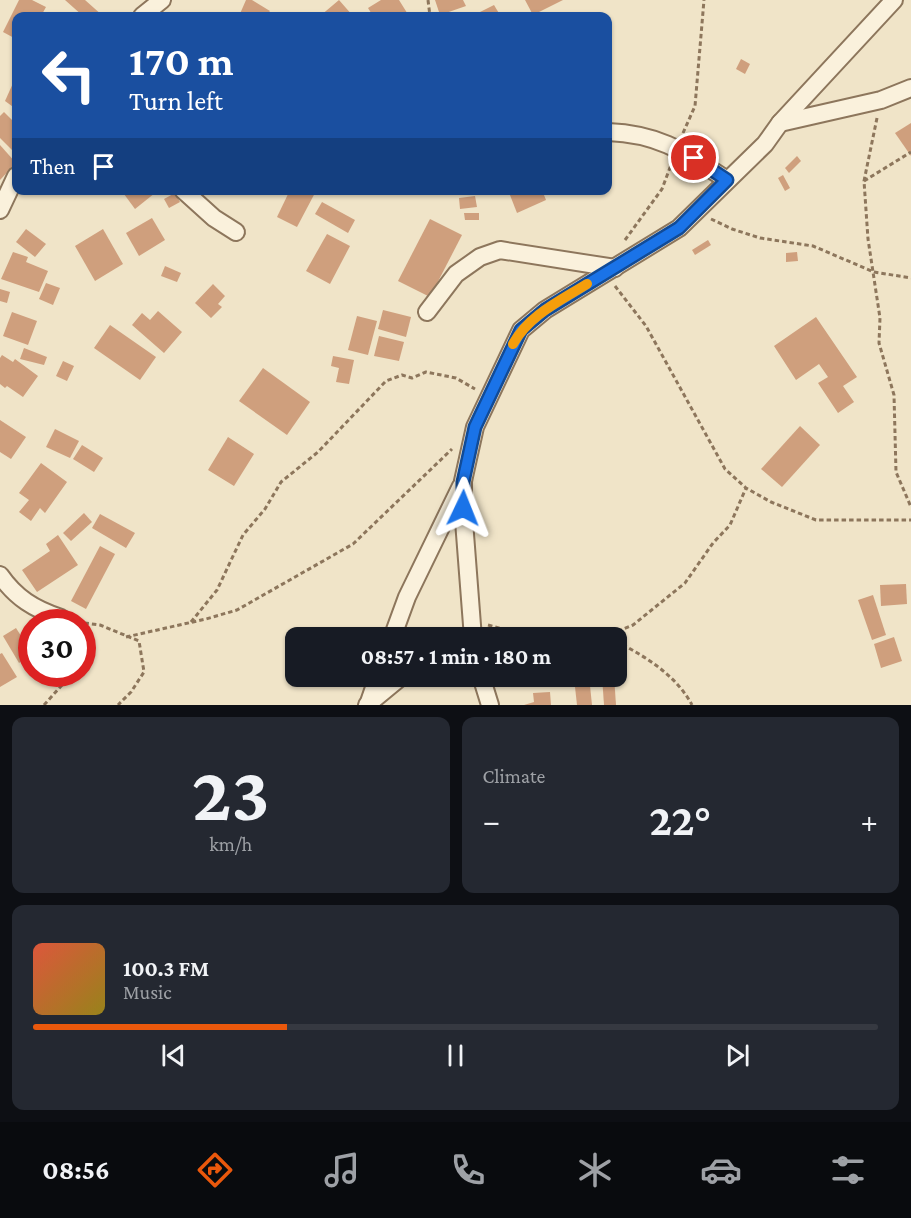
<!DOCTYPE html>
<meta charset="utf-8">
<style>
:root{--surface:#171b24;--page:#242831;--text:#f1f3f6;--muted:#9ea1a6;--line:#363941;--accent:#ea580c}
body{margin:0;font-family:"Crimson Pro",serif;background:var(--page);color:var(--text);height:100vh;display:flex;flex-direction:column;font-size:22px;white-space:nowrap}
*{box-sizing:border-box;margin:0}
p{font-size:20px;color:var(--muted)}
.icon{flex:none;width:33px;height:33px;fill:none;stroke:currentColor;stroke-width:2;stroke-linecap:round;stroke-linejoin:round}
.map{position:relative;height:705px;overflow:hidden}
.sheet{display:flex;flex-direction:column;gap:12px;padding:12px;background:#0d0f14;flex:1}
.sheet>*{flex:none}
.banner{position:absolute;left:12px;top:12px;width:600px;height:183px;border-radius:12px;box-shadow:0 2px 4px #0004;background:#1a4fa0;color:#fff;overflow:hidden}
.speed{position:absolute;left:18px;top:609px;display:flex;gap:12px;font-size:30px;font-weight:700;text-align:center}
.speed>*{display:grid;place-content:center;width:78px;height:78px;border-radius:50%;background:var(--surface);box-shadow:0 2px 4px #0004;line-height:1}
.speed .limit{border:9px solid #d22;background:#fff;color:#111}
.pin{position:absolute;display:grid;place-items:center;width:51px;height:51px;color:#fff;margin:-26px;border:3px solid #fff;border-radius:50%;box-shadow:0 2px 6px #0007}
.me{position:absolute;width:66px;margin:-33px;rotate:2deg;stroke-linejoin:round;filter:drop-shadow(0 0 4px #0008)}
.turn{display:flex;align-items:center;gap:21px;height:126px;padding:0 18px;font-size:27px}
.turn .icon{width:78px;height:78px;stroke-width:2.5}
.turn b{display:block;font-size:42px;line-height:51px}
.then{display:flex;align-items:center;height:57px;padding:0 18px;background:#0003;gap:12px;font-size:22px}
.big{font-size:45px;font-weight:700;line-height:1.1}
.sheet .widget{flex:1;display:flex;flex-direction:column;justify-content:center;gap:9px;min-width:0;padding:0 21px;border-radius:12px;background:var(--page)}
.sheet .dial{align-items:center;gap:0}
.dial b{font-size:78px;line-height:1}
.song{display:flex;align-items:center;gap:18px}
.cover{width:72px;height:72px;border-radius:9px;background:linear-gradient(135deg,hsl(10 70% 55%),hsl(50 70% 35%))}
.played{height:6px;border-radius:3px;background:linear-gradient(90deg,var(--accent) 30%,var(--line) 30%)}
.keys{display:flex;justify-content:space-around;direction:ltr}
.heat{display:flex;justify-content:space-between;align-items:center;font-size:33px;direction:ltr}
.sheet .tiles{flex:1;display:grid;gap:12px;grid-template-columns:1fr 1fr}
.widget:last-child{grid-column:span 2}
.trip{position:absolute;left:285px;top:627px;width:342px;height:60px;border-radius:12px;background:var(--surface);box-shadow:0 2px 4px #0004;font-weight:700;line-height:60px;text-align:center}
.dock{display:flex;height:96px;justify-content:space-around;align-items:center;background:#090b0e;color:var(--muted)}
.dock .icon{width:42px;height:42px}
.dock .selected{color:var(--accent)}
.dock b{font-size:27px;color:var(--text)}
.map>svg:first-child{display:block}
</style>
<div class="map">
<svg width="911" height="705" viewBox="0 0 911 705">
<rect width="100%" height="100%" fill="#f0e4c8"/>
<g fill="#cf9f7d">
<polygon points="19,0 32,0 46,7 41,16 16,16 16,39 3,32"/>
<polygon points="65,0 85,0 103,16 83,16"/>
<polygon points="246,0 252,0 270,11 266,16 239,16"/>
<polygon points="339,0 353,16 320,16"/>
<polygon points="381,0 399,0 409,16 373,16 368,8"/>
<polygon points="435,0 463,0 466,6 440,15"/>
<polygon points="525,0 563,0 533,15"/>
<polygon points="494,5 500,15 472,16"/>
<polygon points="741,59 750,64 745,74 736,69"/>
<polygon points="14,81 16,83 16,109 5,101"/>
<polygon points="4,112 16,124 16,154 0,138 0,116"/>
<polygon points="911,123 911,156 895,133"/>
<polygon points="0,145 16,163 0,180"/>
<polygon points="797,156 801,161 789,173 785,168"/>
<polygon points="783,175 790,188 785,191 778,178"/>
<polygon points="121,190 154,190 155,193 135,209"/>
<polygon points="290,190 316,191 297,227 277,217"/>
<polygon points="508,190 542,190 546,200 517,213"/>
<polygon points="175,193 180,202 169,208 164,199"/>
<polygon points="475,196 477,207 460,209 459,198"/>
<polygon points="322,202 355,220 348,233 315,214"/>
<polygon points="464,213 479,213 479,220 465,220"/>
<polygon points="152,218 165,240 139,256 126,233"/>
<polygon points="430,219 462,235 430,297 398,281"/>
<polygon points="26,229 46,244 35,257 16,242"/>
<polygon points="103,229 123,264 95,281 75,246"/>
<polygon points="327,234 350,246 330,284 306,271"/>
<polygon points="708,240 711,245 695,255 692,250"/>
<polygon points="13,252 28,257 26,262 48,271 39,292 1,279"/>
<polygon points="797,252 798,261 786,262 786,253"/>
<polygon points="165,266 181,273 177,282 161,276"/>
<polygon points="46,283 60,288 53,305 39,299"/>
<polygon points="213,284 225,296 218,304 222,307 211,318 195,303"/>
<polygon points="0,289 10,292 7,303 0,301"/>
<polygon points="383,310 411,317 406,337 378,329"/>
<polygon points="158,311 182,332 164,353 132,325 142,313 150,320"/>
<polygon points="12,312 37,321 28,345 3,336"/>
<polygon points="357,316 377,321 368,355 348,350"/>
<polygon points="816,317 857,377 843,386 854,402 838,413 818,383 828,377 819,364 796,380 774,346"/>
<polygon points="110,325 156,357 140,380 94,348"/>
<polygon points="379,336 404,342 399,361 374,356"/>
<polygon points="24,348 47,357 44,365 20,359"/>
<polygon points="2,355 13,362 15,359 38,376 23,397 7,386 5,388 0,384 0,358"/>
<polygon points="333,356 354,360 349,384 336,382 339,368 331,366"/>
<polygon points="63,361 74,366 67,381 56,376"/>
<polygon points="263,368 310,402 287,435 239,401"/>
<polygon points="0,420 26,437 11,459 0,452"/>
<polygon points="800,426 820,445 782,487 761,469"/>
<polygon points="55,429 79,441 70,458 46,447"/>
<polygon points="228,437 254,454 234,486 208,470"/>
<polygon points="82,445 103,458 94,472 73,459"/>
<polygon points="41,463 67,482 45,513 40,508 31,521 19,512 29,500 19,493"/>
<polygon points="84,513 92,522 71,541 63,533"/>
<polygon points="100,514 135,533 126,548 92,528"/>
<polygon points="58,535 78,565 37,592 22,570 50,551 46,544"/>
<polygon points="100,546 115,554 86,609 71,601"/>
<polygon points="906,584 907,604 881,606 880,585"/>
<polygon points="873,595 886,635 872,640 858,600"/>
<polygon points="16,628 32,653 19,663 3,636"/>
<polygon points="894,637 902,661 881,668 874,644"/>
<polygon points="2,653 17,677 0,687 0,654"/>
<polygon points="589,676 592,705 577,705 574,678"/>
<polygon points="602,676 614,676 616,705 604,705"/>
<polygon points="550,692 551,705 524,705 534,702 533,693"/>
</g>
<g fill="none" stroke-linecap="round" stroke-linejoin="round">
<defs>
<g id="minor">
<polyline points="142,16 162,0"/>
<polyline points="780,123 881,100 911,88"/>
<path d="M608 132C660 134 684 152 727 180"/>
<polyline points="183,190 214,218 236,232"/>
<polyline points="0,210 16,176"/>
<polyline points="427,312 456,274 480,257 500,250 615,268"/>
<path d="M0 575C16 598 34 609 61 618"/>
<polyline points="392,638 407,597 461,486"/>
<polyline points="473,638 463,508 463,481 475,427 521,330 545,310 679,228 765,144 780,123 894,0"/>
<polyline points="481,676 490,705"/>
<polyline points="369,702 378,676"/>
<polyline points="367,705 402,676"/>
</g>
</defs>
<use href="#minor" stroke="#8d765c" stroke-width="20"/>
<g stroke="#8d765c" stroke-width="3" stroke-dasharray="4.5 3" stroke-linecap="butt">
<polyline points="428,0 430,16"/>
<polyline points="877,118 864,181 868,239 880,318 879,343 894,395 896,472 911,507"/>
<polyline points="683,133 695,106 704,0"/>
<polyline points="864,181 911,152"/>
<polyline points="711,219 732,229 760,238 813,246 874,272 911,278"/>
<polyline points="625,240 662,189 671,165"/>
<polyline points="615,286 646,326 725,469 746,488 771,502 816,520 911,520"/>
<polyline points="77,622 100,625 139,641 144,672 131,692 118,705"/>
<polyline points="191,622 217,590 243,535 265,509 281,482 318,452 386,381 402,375 412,378 426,372 456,378 475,389"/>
<polyline points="488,625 535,638"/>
<polyline points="126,637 206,619 237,610 353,544 452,449"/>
<polyline points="604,637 633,625 685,583 713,543 730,525 746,488"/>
<path d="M616 641C646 657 676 675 692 705"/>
<polyline points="44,705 72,674"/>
</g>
<use href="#minor" stroke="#faf1dc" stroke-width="16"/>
</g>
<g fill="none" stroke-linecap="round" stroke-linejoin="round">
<defs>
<polyline id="route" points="463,508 463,482 475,427 521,330 545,310 679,228 727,180 694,158"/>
</defs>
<use href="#route" stroke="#114b97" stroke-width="15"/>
<use href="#route" stroke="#1a73e8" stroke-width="10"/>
<path stroke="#f59e0b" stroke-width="10" d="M513 344C529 315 560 301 587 284"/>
</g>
</svg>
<div class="speed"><div class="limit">30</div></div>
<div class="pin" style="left:694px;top:158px;background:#d93025"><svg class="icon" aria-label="arrive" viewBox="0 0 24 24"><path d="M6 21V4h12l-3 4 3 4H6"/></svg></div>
<svg class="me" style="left:463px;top:508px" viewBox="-20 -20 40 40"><path d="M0-17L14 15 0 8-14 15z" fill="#1a73e8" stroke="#fff" stroke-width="4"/></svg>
<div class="trip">08:57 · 1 min · 180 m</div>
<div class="banner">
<div class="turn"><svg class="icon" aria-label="left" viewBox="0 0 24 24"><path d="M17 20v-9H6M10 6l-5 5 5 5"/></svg><div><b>170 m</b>Turn left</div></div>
<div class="then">Then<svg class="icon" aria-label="arrive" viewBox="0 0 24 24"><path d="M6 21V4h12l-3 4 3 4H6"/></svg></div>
</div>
</div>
<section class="sheet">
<div class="tiles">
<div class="widget dial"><b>23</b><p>km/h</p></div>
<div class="widget"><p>Climate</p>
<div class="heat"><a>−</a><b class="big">22°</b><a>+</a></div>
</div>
<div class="widget">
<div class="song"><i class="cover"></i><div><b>100.3 FM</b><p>Music</p></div></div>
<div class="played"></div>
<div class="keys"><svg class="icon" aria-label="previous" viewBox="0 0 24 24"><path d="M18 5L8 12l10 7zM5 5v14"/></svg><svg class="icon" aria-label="pause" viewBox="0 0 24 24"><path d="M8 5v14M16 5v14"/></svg><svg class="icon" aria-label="next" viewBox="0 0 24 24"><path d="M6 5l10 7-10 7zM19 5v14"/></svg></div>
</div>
</div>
</section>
<nav class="dock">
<b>08:56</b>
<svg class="icon selected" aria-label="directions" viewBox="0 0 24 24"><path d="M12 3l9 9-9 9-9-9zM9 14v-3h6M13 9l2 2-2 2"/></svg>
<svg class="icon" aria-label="music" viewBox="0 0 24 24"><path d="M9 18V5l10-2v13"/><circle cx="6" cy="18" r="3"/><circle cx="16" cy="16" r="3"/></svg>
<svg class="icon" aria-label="phone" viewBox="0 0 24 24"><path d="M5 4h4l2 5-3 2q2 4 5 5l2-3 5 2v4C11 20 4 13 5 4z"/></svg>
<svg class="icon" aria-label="climate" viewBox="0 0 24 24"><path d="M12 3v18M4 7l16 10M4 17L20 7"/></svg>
<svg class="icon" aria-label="car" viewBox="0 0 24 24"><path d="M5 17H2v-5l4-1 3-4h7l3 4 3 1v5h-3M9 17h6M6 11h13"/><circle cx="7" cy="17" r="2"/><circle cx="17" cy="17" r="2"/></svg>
<svg class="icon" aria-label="filters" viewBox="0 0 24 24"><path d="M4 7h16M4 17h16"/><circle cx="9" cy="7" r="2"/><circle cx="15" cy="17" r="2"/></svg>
</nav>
